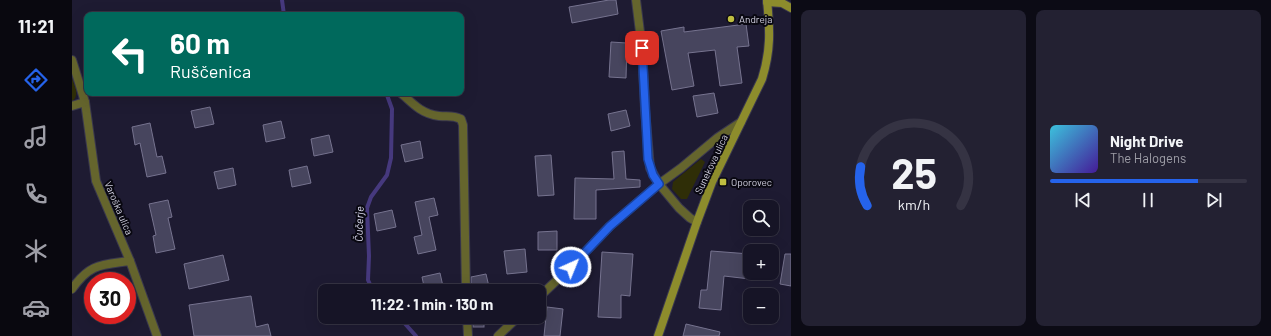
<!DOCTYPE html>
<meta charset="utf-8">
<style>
:root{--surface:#161426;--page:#232132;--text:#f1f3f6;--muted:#9e9ea7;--line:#353343;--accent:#2563eb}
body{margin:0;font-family:Barlow,sans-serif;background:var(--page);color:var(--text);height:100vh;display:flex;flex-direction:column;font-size:15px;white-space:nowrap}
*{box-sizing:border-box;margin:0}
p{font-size:13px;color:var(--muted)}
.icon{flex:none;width:22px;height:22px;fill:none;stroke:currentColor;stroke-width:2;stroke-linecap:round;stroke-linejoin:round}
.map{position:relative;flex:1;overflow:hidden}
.sheet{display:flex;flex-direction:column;gap:10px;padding:10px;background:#0c0b15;width:480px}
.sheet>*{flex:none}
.hud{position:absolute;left:12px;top:12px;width:380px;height:84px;border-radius:8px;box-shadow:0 4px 16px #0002,0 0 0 1px var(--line);background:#00695c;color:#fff;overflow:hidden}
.controls{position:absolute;left:671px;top:200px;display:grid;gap:8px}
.controls a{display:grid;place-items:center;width:36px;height:36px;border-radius:8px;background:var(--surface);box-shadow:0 4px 16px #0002,0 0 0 1px var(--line);font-size:20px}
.speed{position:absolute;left:12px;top:272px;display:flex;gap:8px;font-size:20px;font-weight:700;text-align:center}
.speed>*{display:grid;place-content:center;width:52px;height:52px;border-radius:50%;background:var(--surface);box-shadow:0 4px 16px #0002,0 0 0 1px var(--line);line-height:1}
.speed .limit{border:6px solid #d22;background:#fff;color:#111}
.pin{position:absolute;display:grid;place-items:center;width:34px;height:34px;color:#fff;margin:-17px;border-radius:8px;box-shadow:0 2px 6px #0006}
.me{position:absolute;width:44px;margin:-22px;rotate:44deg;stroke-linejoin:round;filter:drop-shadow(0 0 3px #0008)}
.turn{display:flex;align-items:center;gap:14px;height:84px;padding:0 20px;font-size:18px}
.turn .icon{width:52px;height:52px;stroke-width:2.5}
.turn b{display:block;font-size:28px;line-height:34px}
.sheet .widget{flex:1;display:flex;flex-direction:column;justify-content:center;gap:6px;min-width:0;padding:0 14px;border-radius:8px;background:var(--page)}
.sheet .dial{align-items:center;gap:0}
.dial svg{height:104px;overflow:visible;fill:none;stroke:var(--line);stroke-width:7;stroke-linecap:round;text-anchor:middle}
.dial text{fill:var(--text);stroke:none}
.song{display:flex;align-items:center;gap:12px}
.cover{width:48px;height:48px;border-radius:6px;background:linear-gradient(135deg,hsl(190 70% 55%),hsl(260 70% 35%))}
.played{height:4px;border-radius:2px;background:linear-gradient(90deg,var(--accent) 75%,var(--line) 75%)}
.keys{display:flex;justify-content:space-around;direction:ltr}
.sheet .tiles{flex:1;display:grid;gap:10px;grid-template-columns:repeat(2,1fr)}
.trip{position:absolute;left:246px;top:284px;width:228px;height:40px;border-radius:8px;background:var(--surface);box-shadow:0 4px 16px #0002,0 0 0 1px var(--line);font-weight:700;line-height:40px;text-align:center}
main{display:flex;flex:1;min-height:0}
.tab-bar{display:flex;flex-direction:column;width:72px;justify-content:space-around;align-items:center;background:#09080f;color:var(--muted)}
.tab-bar .icon{width:28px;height:28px}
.tab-bar .current{color:var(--accent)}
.tab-bar b{font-size:18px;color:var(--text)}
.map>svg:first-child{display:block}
</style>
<main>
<nav class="tab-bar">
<b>11:21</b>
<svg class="icon current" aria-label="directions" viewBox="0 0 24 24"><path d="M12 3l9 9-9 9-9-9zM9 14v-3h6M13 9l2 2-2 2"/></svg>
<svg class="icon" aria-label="music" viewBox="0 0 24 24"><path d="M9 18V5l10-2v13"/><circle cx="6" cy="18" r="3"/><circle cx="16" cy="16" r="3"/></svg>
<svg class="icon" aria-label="phone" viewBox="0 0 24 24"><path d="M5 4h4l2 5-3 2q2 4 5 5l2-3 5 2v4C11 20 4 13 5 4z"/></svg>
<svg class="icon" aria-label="climate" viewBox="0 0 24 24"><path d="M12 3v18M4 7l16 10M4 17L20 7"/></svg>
<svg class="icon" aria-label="car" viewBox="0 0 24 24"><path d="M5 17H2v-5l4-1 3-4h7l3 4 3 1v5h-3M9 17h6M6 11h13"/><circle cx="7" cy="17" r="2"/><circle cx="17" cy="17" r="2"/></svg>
</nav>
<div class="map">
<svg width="719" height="336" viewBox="0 0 719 336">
<rect width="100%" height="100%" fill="#1e1b32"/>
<g fill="#2f2e07">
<path d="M0 78C3 87 8 95 0 102Z"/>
<polygon points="629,159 633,162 632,164 615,199 609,199 600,189 601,182"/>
</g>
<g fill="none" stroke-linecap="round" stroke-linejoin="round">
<g stroke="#46397e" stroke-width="4">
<polyline points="210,0 212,15"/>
<polyline points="301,291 296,280 297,256 295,208 299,197 315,175 319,158 320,109 315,95 312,93"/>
<polyline points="327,317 344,336"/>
</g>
</g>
<g fill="#47455e" stroke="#76738f">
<polygon points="537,0 544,0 546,14 500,23 497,7"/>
<polygon points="674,24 677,46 665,47 670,83 648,86 643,50 616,53 622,86 600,90 589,31 612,27 612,32"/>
<polygon points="539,42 555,43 554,78 537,77"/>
<polygon points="642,93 646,113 625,117 621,96"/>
<polygon points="138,107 142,124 123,128 119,111"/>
<polygon points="554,110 558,126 539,131 536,114"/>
<polygon points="209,121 213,138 194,142 191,125"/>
<polygon points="78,123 85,157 90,156 94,173 75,177 68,143 63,145 60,127"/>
<polygon points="257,135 261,152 242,156 239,139"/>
<polygon points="348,141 351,158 333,162 329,145"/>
<polygon points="552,151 554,179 568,180 568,187 524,190 524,219 502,219 503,178 542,179 540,152"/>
<polygon points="479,155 482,195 466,196 463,156"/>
<polygon points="235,166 239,183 220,187 217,170"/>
<polygon points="161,168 164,185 146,189 142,172"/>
<polygon points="362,198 366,215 357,217 364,250 346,254 342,237 350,235 343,202"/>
<polygon points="96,200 100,217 96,218 103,249 84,253 81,236 84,235 77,204"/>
<polygon points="320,210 324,227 305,231 302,214"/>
<polygon points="485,231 485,250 466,250 466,232"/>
<polygon points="453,249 455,272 435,274 432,251"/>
<polygon points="639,251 678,254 678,279 652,276 649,310 627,308 629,290 635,290"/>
<polygon points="530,252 561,254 558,296 549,295 549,318 526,317"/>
<polygon points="713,254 719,254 719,286 708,284"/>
<polygon points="151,255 157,280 117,289 112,264"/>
<polygon points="368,273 372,291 353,291 350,277"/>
<polygon points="414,274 418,291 399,291 399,277"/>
<polygon points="179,296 184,327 196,324 199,336 122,336 117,305"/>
<polygon points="475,307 491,309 488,336 472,336"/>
<rect x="401" y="317" width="11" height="10"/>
<polygon points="614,324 648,332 647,336 611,336"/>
</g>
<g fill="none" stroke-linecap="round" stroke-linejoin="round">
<defs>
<g id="street">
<polyline points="564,0 570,48 573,109 578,168 587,184 607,208 618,218 625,222"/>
<polyline points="0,60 13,102 24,181 58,261 85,336"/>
<path d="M329 93C341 104 350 114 367 116 376 117 380 115 389 119L391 125 394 291"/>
<polyline points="0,106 13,102"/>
<path d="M0 289C18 263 30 265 58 261"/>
<polyline points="467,297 499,267 538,226 587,184 609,168 645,138 669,122"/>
<polyline points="395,317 396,336"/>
<polyline points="426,336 446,317"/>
</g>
<g id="secondary">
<polyline points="695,2 710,3 719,8"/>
<path d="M586 336 625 222 640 182 690 79C699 50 698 30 695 0"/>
</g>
</defs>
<use href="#street" stroke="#3a384e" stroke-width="10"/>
<use href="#secondary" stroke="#3a384e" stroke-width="10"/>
<use href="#street" stroke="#65652d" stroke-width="8"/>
<use href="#secondary" stroke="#8d8c2c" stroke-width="8"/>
</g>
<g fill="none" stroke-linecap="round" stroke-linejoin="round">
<defs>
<polyline id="route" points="499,267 538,226 587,184 581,175 576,159 570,48"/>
</defs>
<use href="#route" stroke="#184099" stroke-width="10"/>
<use href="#route" stroke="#2563eb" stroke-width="7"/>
</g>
<g fill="#bfbe41" stroke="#090811" stroke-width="1.5">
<circle cx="659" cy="19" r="4"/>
<rect x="647" y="178" width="8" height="8" rx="2"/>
</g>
<g text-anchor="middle" stroke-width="4" stroke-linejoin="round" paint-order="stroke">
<g font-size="10" fill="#d0cfdf" stroke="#090811" text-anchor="start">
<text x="667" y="23">Andreja</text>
<text x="659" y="186">Oporovec</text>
</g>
<g font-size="10" fill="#d0cfdf" stroke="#090811">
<text transform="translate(639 164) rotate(-65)" y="4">Sunekova ulica</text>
<text transform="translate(47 208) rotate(67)" y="4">Varoška ulica</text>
</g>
<g font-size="11" font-style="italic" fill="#dfdef3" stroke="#090811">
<text transform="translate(287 224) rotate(-88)" y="4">Čučerje</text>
</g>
</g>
</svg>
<div class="controls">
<a><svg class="icon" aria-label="search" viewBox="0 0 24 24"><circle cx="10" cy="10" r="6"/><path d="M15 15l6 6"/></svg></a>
<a>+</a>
<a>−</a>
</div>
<div class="speed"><div class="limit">30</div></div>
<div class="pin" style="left:570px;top:48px;background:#d93025"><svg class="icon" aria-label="arrive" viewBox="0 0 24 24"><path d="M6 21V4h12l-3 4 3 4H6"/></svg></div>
<svg class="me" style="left:499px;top:267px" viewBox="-20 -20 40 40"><circle r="17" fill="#2563eb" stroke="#fff" stroke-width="3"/><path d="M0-11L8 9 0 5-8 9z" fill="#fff"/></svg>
<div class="trip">11:22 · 1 min · 130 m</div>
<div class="hud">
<div class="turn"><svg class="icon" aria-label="left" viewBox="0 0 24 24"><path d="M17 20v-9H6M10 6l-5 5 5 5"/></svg><div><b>60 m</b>Ruščenica</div></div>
</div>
</div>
<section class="sheet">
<div class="tiles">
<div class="widget dial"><svg viewBox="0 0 100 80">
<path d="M14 69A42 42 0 1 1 86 69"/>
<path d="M14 69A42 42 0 0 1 9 39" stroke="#2563eb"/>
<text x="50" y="56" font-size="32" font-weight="700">25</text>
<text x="50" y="72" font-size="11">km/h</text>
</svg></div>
<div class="widget">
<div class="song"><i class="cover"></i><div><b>Night Drive</b><p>The Halogens</p></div></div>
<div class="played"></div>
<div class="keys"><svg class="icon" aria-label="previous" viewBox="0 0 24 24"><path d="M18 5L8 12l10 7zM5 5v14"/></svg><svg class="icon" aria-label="pause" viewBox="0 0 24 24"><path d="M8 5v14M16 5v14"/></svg><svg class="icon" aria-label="next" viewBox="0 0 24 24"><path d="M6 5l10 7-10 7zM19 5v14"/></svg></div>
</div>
</div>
</section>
</main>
